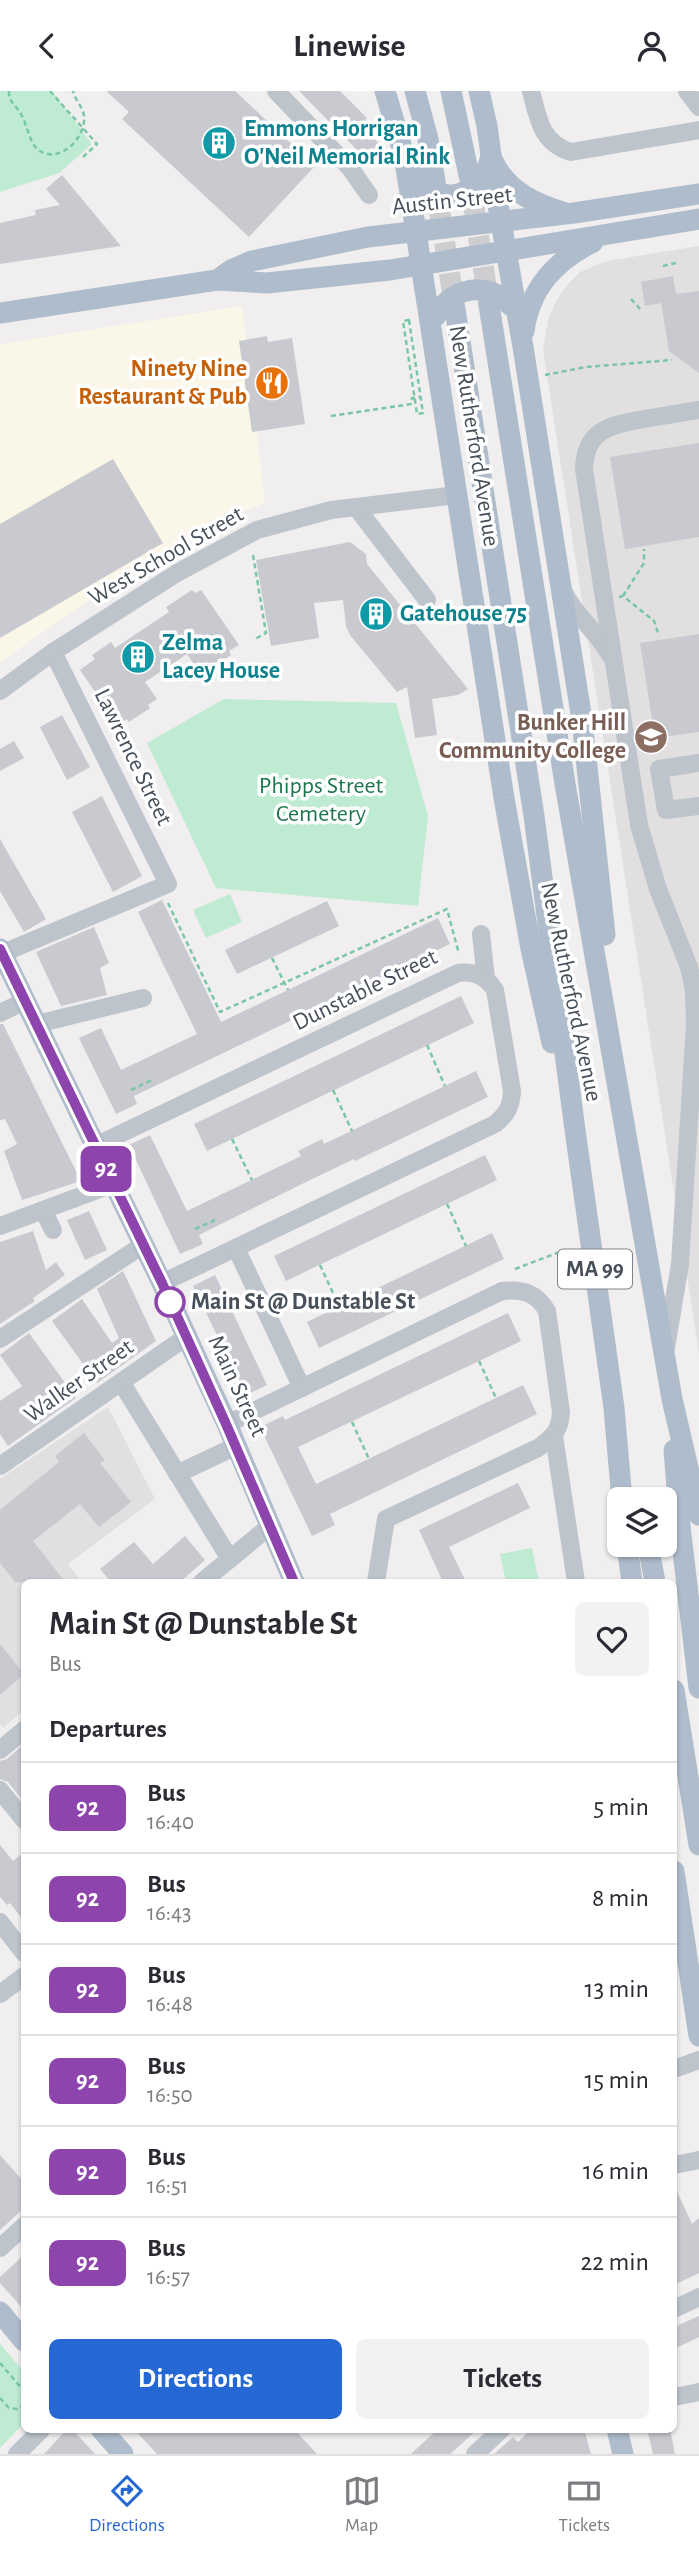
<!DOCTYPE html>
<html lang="en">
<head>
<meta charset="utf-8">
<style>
  :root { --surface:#fff; --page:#f2f2f3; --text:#2b2b33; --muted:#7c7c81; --line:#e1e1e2; --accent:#2567d3 }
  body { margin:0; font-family:"Alegreya Sans",sans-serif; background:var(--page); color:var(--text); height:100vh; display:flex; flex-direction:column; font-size:26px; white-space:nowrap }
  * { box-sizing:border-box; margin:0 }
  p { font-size:23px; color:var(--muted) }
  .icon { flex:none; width:38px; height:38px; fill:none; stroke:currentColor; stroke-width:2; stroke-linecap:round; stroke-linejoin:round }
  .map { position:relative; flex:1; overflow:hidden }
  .drawer { position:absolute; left:21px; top:1488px; width:656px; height:854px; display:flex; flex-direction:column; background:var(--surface); border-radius:10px; box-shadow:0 2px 5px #0004 }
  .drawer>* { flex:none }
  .badge { padding:0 14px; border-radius:10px; font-size:24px; line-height:46px }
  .fabs { position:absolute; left:607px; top:1396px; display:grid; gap:14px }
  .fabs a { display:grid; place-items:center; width:70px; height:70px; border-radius:10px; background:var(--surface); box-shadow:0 2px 5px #0004; font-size:35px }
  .map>.badge { position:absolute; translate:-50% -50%; box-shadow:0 0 0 4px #fff }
  h2 { padding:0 28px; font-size:26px; line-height:63px }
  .round { display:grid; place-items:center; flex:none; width:74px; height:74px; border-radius:10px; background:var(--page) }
  .head { display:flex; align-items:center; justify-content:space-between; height:119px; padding:0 28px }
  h1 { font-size:33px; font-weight:700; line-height:52px }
  .cta { display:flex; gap:14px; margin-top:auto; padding:14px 28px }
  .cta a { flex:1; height:80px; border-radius:10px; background:var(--accent); color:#fff; font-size:28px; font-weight:700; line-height:80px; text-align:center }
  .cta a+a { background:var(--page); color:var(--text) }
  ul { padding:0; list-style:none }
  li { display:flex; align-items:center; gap:21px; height:91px; padding:0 28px; border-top:2px solid var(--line) }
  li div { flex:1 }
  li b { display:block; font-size:26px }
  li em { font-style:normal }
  li .badge { min-width:77px; font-weight:700; text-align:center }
  header { display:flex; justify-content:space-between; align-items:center; height:91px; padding:0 28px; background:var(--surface); font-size:32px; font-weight:700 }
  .tabs { display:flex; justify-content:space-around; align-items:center; height:98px; border-top:2px solid var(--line); background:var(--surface); font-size:19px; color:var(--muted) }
  .tabs a { display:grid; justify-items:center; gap:4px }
  .tabs .selected { color:var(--accent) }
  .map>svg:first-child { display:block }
</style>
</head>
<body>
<header><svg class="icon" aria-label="back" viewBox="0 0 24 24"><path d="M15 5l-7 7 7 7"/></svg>Linewise<svg class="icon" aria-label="person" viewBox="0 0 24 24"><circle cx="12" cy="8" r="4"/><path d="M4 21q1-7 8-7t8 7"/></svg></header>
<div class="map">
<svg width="699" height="2363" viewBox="0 0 699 2363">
  <rect width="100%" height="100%" fill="#f0eeee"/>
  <!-- commercial -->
  <polygon fill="#faf6e8" points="242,215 265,412 242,421 153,465 0,571 0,253"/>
  <!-- education -->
  <g fill="#e1dfdf">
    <polygon points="699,155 699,1262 543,259 548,229 556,210 567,194 580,181 607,170"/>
    <polygon points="108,1316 155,1408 68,1473 82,1491 24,1491 24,1619 3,1637 0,1633 0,1388"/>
  </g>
  <!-- green -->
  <g fill="#beebd2">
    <polygon points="0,0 52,0 92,53 59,82 0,101"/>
    <polygon points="224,608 396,612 428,725 418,815 216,797 147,652"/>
    <polygon points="230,803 242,831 206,847 193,819"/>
    <polygon points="532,1457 539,1491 506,1491 500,1463"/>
    <polygon points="0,2253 24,2281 24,2332 0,2357"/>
  </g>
  <!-- building -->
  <g fill="#c8cad0">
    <polygon points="106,0 235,0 315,75 249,146 122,28 129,21"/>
    <polygon points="299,0 340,0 367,27 365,29 373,38 369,42 380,54 365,67"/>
    <polygon points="62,84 121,155 0,173 0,132 36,124 35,119 60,114 46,98"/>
    <polygon points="673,185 676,203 699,200 699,282 669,260 661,212 645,215 641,191"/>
    <polygon points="267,245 268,251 292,247 305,333 252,341 239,250"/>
    <polygon points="699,352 699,446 625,458 610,366"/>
    <polygon points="113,368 163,452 0,547 0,433"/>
    <polygon points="350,451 366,463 367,473 468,598 458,604 432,608 437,644 415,647 407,596 397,601 350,544 346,535 343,509 314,512 319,547 271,555 256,469"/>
    <polygon points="192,499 195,502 201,499 239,554 229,560 231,564 209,578 207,576 199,581 187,563 145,591 157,608 148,614 150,617 129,631 127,628 118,634 80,579 95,568 92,564 111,551 115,557 169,521 166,516"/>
    <polygon points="699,543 699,641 655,647 640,552"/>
    <polygon points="62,624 90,676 67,689 40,636"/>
    <polygon points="14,650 24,667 0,680 0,658"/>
    <polygon points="102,705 142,785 113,801 72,721"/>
    <polygon points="0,748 46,828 24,841 0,800"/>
    <polygon points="162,809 221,931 438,827 450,853 134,1005 137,1013 116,1023 79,947 101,937 121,979 197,943 138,821"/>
    <polygon points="327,810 339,835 237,883 225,859"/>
    <polygon points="94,836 109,872 100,877 107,904 61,915 36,861"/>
    <polygon points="461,905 474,932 207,1060 194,1033"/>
    <polygon points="0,933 3,933 81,1090 22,1109 4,1060 17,1053 5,1028 0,1029"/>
    <polygon points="476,980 488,1006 355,1070 354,1068 306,1091 199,1144 203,1153 180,1163 129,1054 150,1044 187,1120 301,1065 298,1060 322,1048 324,1053"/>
    <polygon points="485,1064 497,1089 286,1190 274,1165"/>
    <polygon points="89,1120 107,1159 85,1169 67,1129"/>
    <polygon points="33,1140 46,1179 56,1171 65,1184 33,1207 35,1210 0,1233 0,1151"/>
    <polygon points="492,1142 504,1168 319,1257 307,1231"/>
    <polygon points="123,1180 156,1250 97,1292 52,1230 82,1208 112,1252 119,1247 97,1198"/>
    <polygon points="215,1184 267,1294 246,1304 193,1195"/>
    <polygon points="508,1222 521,1250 298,1356 316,1393 523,1294 537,1323 330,1423 335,1434 312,1445 260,1336 283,1325 285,1329"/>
    <polygon points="29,1242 76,1307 8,1355 0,1343 0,1310 22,1295 0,1264"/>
    <polygon points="84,1342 105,1369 100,1372 131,1411 99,1436 80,1413 33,1450 65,1491 15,1491 0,1472 0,1419 59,1371 55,1365"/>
    <polygon points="518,1392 530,1417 449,1456 466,1491 443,1491 419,1439"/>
    <polygon points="185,1445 205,1469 180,1491 111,1491 100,1478 134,1451 153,1473"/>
    <polygon points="0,1553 24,1583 0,1604"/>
    <polygon points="23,1654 24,1703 20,1706 8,1691 0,1688 0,1670 7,1668"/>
    <polygon points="0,1754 13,1770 24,1761 24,1830 10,1812 7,1814 0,1806"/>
    <polygon points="0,2064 24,2091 24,2117 0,2139"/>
    <polygon points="674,2094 692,2133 699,2127 699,2182 674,2194"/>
    <polygon points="24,2164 24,2219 0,2192 0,2186"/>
    <polygon points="699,2225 699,2246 674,2258 674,2236"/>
    <polygon points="67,2338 72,2338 95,2363 44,2363"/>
    <polygon points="134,2338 294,2338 317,2363 157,2363"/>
    <polygon points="438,2338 478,2338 450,2363 411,2363"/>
    <polygon points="531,2338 584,2338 591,2363 494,2363 513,2346 518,2351"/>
    <polygon points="647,2338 670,2338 675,2363 653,2363"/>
  </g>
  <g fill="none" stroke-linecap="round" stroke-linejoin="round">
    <!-- major-tunnel -->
    <g stroke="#ceced0" stroke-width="21" stroke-dasharray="21 10" stroke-linecap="butt">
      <polyline points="469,84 489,214"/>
      <polyline points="435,90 455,218"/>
    </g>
    <!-- path -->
    <g stroke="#79c7a5" stroke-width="2.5" stroke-dasharray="5 3.5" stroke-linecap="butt">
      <path d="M9 0C8 11 16 14 21 23 27 33 29 50 37 58 59 76 87 45 84 25 83 16 75 9 73 0"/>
      <polyline points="50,0 97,53 83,66"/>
      <polyline points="663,175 676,172"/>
      <polyline points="631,208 642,220"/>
      <polygon points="409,229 423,322 417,323 403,230"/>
      <polyline points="545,284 586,276 672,269"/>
      <polyline points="331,325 411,313 412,307 420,306"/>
      <polyline points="253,464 266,542 255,548"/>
      <polyline points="623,505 644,472 644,458"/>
      <polyline points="619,506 623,505 654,530 659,545"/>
      <polyline points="168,812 220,921 447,818 459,863"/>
      <polyline points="272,867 288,899"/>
      <polyline points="427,954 445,995"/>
      <polyline points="131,999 152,989"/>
      <polyline points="333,999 352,1040"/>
      <polyline points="232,1048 252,1089"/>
      <polyline points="447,1113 466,1155"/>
      <polyline points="195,1138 215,1129"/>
      <polyline points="320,1174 339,1215"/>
      <polyline points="515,1178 562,1160"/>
      <polyline points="479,1270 496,1307"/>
      <polyline points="352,1331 369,1368"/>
      <polyline points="0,2272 24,2300"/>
      <polyline points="0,2307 9,2317 18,2318 24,2313"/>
    </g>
    <!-- minor -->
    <g stroke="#bdc4cc" stroke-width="18">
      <polyline points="276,0 350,77 369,104"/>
      <path d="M531 0C538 27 541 52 571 61L699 39"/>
      <polyline points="687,0 699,16"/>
      <polyline points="356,416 427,509"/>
      <path d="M563 499C574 524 597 540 610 564"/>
      <polyline points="0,600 53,561 177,482 257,439 331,419 457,404"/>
      <polyline points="699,672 659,678 666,719 699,715"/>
      <polyline points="481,843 486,888"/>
      <polyline points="3,862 168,793 53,561"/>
      <polyline points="0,922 25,910"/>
      <polyline points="37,933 143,907"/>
      <path d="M95 1055 458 882C475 880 486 885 495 899L512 1000C511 1016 507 1023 495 1033L162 1192"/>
      <polyline points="43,1119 53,1139"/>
      <polyline points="0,1135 113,1093"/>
      <polyline points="236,1157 302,1297"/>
      <polyline points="0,1248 143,1154"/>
      <path d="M666 1257 680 1173 695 934 694 899 689 876 658 798 639 734 584 378C585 338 611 334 644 328 663 325 681 322 699 319"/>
      <polyline points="121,1291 230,1468"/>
      <path d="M227 1333 502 1200C523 1198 537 1202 547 1220L561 1321C560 1340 553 1346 538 1357L386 1428 376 1491"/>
      <polyline points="554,1345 576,1491"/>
      <polyline points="0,1375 186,1246"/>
      <polyline points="177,1383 236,1355"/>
      <polyline points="202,1491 270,1435"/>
      <polyline points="0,1659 24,1639"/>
      <polyline points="0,1699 24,1729"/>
      <polyline points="0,1831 24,1862"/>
      <polyline points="0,1903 24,1885"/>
      <polyline points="674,1978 699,1969"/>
      <polyline points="674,2074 699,2069"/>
      <polyline points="0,2157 24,2135"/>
      <polyline points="674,2218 699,2206"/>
      <polyline points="674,2306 699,2301"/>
      <polyline points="17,2363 42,2338"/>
      <polyline points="475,2363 502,2338"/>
    </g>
    <!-- major -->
    <g stroke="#afbccb" stroke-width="21">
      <polyline points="385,0 404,64 504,707 531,858 552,952"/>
      <polyline points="415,0 428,48 435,90"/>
      <polyline points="451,0 469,84"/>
      <polyline points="479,0 487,35 497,108 523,256 582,629 605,844"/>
      <path d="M493 70C506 99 534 113 563 121"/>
      <path d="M407 73C428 117 480 114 491 65"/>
      <polyline points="217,189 231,179 252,170 368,146 574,122 699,103"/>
      <polyline points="489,214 565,693 672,1308 699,1424"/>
      <polyline points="455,218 534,725 575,1039 614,1317 622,1409"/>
      <polyline points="0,222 217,189 267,192 390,179 699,128"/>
      <path d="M436 225C451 196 488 189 510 214"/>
      <path d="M524 240C530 197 555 170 593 151"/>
      <polyline points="0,858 162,1192 227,1333 294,1491"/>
      <polyline points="674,1359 680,1435 699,1597"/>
      <polyline points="627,1454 632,1491"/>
      <polyline points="648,1454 655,1491"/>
      <polyline points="674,1599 699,1754"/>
      <polyline points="674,1780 699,1945"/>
      <polyline points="0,2221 24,2250"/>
      <polyline points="101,2338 123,2363"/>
      <polyline points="617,2338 623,2363"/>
    </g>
  </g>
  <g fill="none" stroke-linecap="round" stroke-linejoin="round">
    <!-- line casing -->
    <g stroke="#fff" stroke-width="16">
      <polyline id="line" points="0,858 162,1192 226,1333 294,1491"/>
    </g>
    <!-- line -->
    <use href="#line" stroke="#8e44ad" stroke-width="10"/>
  </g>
  <!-- icons -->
  <defs>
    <g id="building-disc" transform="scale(1.75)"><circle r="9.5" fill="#0f9aa8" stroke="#fff"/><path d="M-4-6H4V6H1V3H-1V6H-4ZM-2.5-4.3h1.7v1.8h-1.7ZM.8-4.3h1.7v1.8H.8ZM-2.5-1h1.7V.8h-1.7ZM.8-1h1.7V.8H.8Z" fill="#fff"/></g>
    <g id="restaurant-disc" transform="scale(1.75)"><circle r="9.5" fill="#e8710a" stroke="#fff"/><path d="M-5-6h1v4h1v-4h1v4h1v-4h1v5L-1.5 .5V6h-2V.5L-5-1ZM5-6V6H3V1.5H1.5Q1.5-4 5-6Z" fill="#fff"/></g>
    <g id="university-disc" transform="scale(1.75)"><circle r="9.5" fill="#8d6e63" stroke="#fff"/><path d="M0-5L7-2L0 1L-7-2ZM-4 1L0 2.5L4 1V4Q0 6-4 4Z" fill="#fff"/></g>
  </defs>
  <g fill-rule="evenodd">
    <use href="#building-disc" x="219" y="52"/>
    <use href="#restaurant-disc" x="272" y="292"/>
    <use href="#building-disc" x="376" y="523"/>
    <use href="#building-disc" x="138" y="566"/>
    <use href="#university-disc" x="651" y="646"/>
  </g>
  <!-- markers -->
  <circle fill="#fff" stroke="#8e44ad" stroke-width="3.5" cx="170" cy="1211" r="14"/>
  <g text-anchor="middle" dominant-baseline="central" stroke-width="7" stroke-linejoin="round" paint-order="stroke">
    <!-- shield labels -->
    <rect fill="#fff" stroke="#7e848c" stroke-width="2" x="558" y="1158.5" width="74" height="39" rx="5"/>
    <g font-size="23" font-weight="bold" fill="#47505a">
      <text x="595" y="1178">MA 99</text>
    </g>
    <!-- culture labels -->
    <g font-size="24" font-weight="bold" fill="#0d838f" stroke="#fff" text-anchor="start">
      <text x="244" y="38">Emmons Horrigan<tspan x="244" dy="28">O'Neil Memorial Rink</tspan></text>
      <text x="400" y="523">Gatehouse 75</text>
      <text x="162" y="552">Zelma<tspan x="162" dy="28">Lacey House</tspan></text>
    </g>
    <!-- street labels -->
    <g font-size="24" fill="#47505a" stroke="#fff">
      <text transform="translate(452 110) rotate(-6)">Austin Street</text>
      <text transform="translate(474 345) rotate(81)">New Rutherford Avenue</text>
      <text transform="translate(166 465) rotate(-30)">West School Street</text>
      <text transform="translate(133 666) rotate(64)">Lawrence Street</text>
      <text transform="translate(365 899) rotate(-26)">Dunstable Street</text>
      <text transform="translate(571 901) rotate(78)">New Rutherford Avenue</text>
      <text transform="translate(79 1290) rotate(-35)">Walker Street</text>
      <text transform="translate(237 1295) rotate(65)">Main Street</text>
    </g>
    <!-- food labels -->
    <g font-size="24" font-weight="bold" fill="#c56008" stroke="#fff" text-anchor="end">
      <text x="247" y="278">Ninety Nine<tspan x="247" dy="28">Restaurant &amp; Pub</tspan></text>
    </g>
    <!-- education labels -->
    <g font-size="24" font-weight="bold" fill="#785e54" stroke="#fff" text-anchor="end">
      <text x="626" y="632">Bunker Hill<tspan x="626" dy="28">Community College</tspan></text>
    </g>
    <!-- park labels -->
    <g font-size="24" fill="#1d764e" stroke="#fff">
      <text x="321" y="695">Phipps Street<tspan x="321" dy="28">Cemetery</tspan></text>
    </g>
    <!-- stop labels -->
    <g font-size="24" font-weight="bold" fill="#47505a" stroke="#fff" text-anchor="start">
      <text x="191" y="1211">Main St @ Dunstable St</text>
    </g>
  </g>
</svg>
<div class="fabs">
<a><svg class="icon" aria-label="layers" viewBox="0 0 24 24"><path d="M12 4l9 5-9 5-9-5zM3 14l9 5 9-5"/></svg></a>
</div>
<b class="badge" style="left:106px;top:1078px;background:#8e44ad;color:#fff">92</b>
<section class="drawer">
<div class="head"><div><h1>Main St @ Dunstable St</h1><p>Bus</p></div><a class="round"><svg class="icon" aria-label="heart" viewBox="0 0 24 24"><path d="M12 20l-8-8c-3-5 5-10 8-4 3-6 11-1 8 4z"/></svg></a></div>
<h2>Departures</h2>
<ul>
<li><span class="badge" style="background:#8e44ad;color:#fff">92</span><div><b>Bus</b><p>16:40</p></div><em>5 min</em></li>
<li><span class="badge" style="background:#8e44ad;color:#fff">92</span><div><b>Bus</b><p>16:43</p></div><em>8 min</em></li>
<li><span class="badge" style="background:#8e44ad;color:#fff">92</span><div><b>Bus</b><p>16:48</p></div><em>13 min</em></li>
<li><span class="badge" style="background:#8e44ad;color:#fff">92</span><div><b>Bus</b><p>16:50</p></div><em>15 min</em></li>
<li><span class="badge" style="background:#8e44ad;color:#fff">92</span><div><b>Bus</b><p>16:51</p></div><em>16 min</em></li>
<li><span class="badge" style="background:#8e44ad;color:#fff">92</span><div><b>Bus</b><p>16:57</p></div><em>22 min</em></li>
</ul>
<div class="cta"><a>Directions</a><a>Tickets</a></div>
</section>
</div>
<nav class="tabs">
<a class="selected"><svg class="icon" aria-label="directions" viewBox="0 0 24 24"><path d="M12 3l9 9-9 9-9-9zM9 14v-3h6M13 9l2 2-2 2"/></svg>Directions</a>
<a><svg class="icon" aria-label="map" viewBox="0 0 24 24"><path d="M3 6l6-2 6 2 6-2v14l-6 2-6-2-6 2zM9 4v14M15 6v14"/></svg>Map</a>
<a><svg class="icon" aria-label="tickets" viewBox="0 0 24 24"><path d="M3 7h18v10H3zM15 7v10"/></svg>Tickets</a>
</nav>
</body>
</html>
